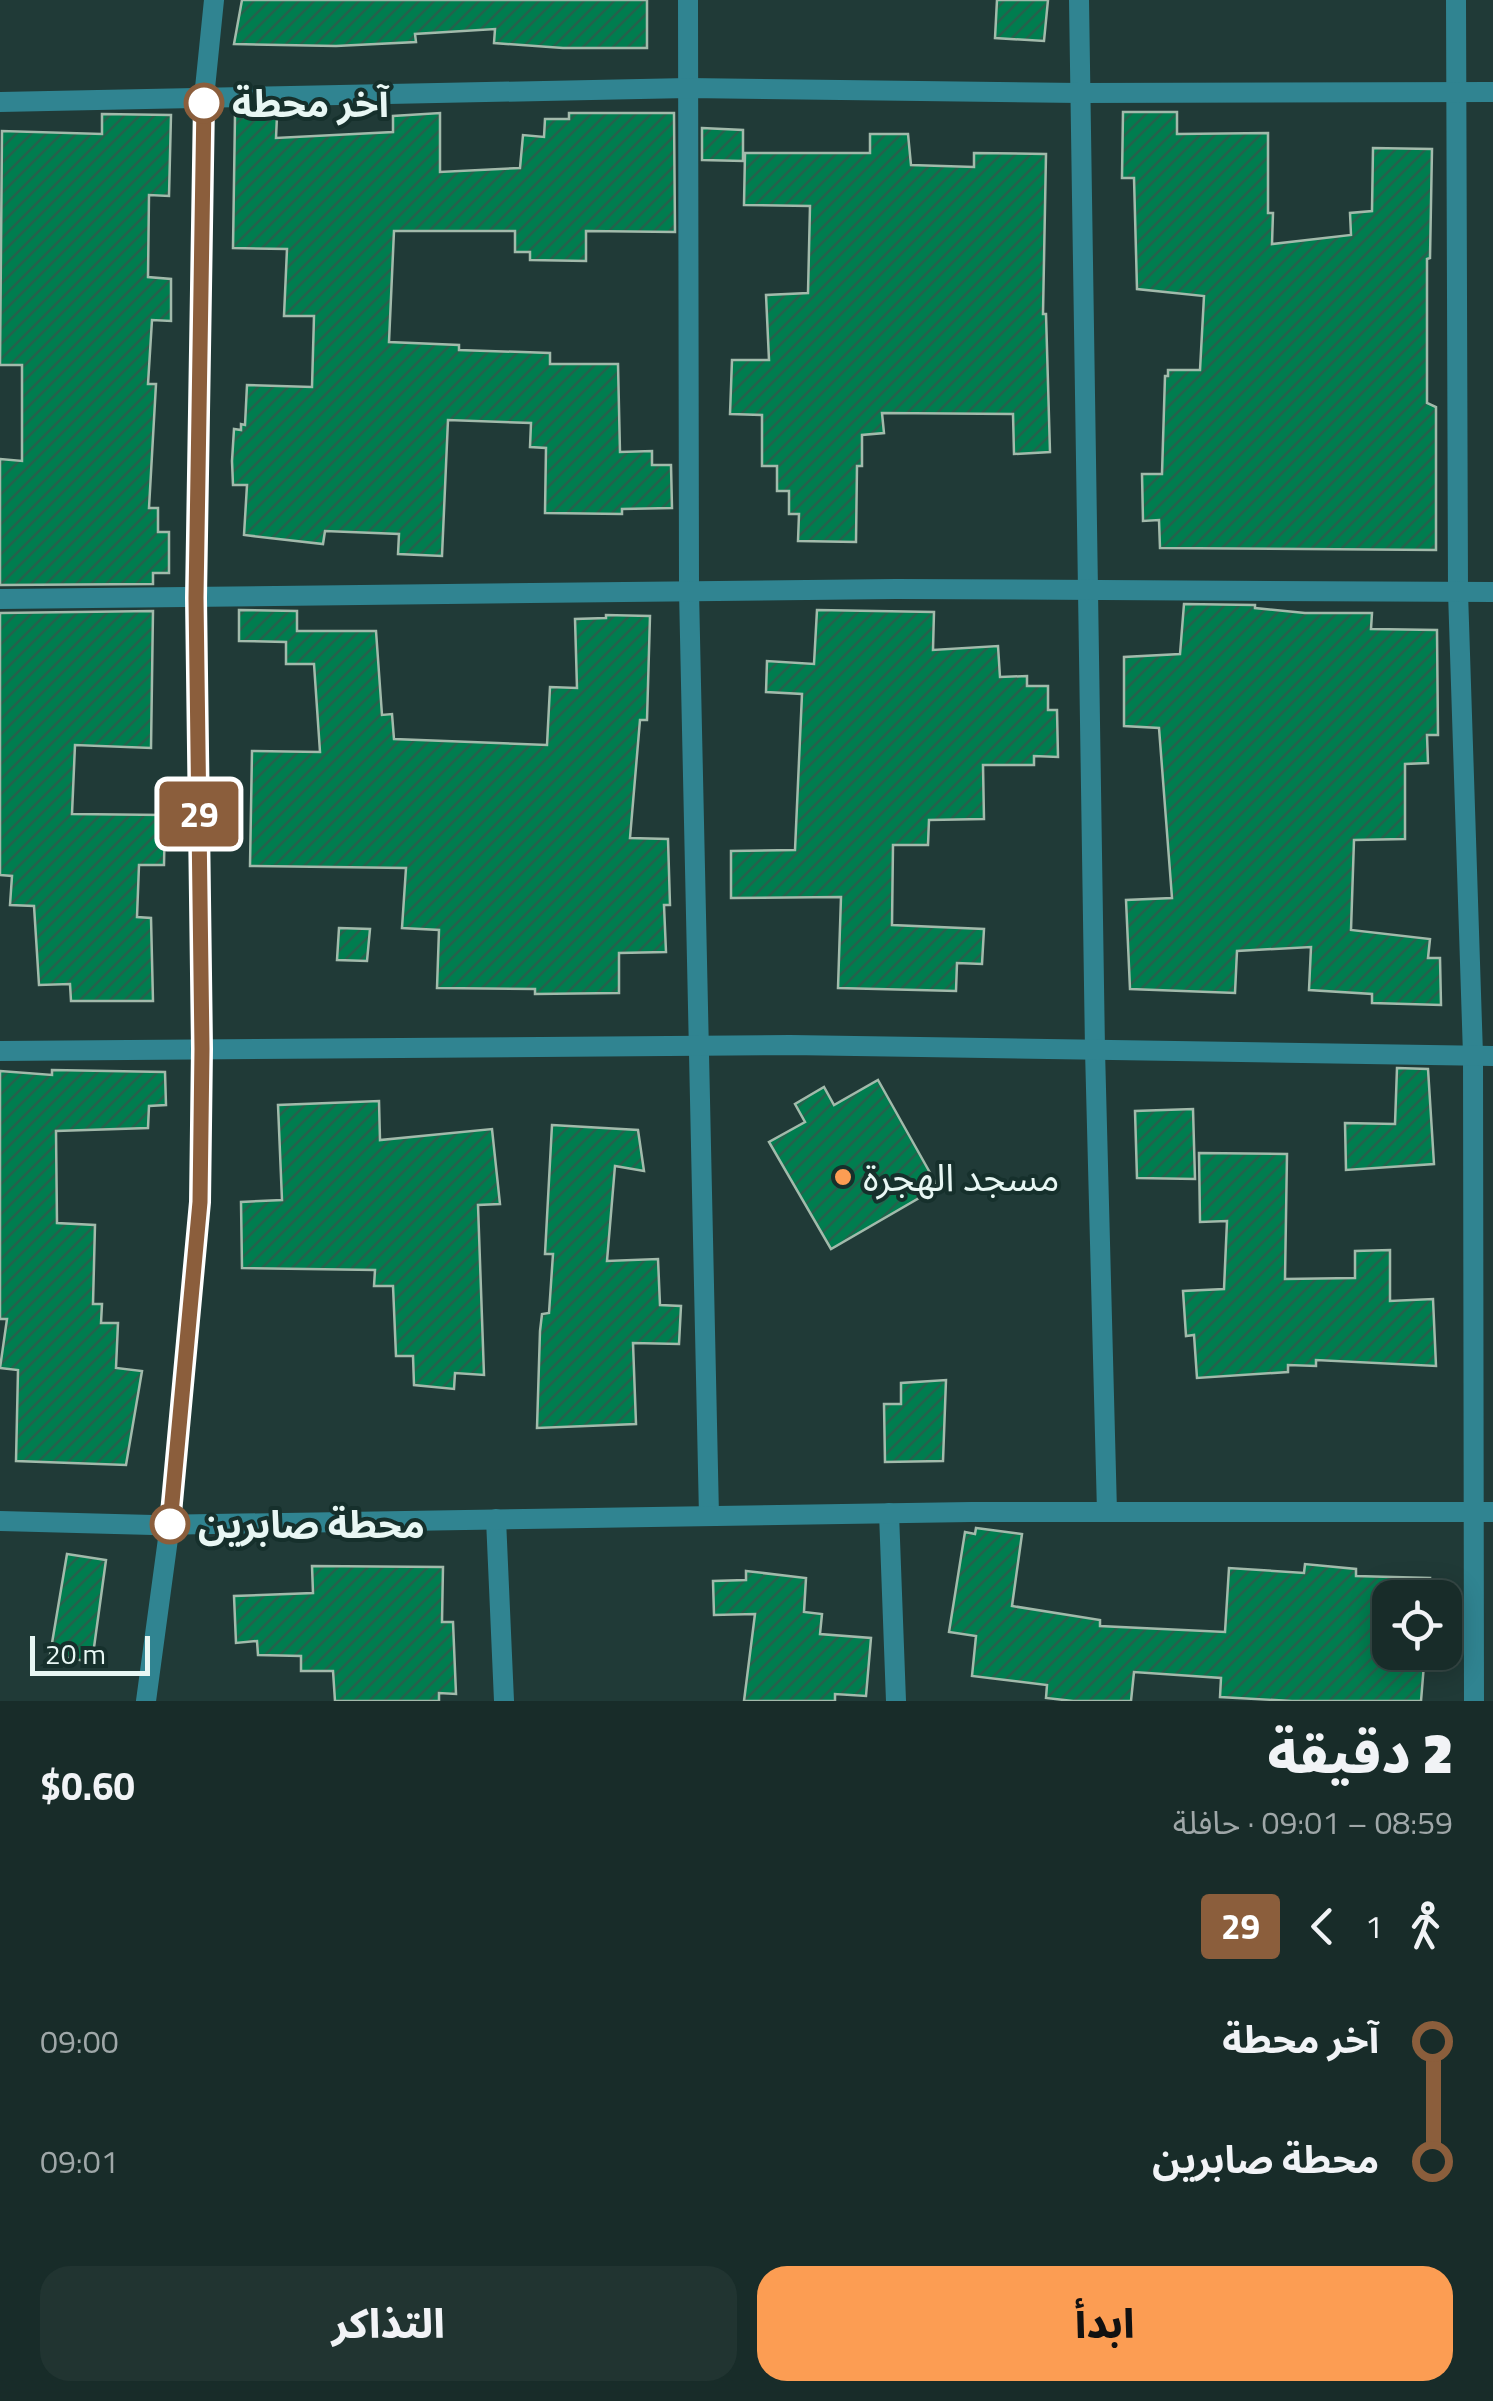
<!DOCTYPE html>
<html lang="ar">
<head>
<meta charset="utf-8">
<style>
  :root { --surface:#182c29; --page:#213431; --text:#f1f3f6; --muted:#9fa7a8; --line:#364846; --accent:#fc9d53 }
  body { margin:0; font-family:"Titillium Web","Noto Sans Arabic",sans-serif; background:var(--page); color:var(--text); direction:rtl; height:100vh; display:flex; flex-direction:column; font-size:38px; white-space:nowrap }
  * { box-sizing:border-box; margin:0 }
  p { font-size:32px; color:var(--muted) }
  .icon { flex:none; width:55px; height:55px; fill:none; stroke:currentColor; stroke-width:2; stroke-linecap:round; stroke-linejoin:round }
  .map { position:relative; height:1701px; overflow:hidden; direction:ltr }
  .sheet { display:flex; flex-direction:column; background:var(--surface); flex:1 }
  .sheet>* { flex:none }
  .badge { padding:0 20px; border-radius:8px; font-size:35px; line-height:65px }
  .tools { position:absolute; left:1372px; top:1580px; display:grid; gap:20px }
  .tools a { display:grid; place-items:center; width:90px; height:90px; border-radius:20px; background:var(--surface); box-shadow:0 5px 25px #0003,0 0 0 2px var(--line); font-size:50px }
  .scale { position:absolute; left:30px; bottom:25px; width:120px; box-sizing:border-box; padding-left:10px; border:5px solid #e8f7f4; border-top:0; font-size:28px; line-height:35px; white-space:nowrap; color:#e8f7f4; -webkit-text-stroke:8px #16302c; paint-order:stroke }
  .map>.badge { position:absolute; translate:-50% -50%; box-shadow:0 0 0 5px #fff }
  .legs { display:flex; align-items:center; gap:15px; height:110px; padding:0 40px; font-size:32px }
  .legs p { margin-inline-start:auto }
  .headline { display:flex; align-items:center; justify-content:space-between; height:170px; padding:0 40px }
  h1 { font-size:55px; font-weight:800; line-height:75px }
  .action { display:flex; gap:20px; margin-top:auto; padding:20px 40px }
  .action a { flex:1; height:115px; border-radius:30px; background:var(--accent); color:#111; font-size:40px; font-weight:800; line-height:115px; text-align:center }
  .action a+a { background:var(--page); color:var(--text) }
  ul { padding:0 40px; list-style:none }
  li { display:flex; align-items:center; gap:35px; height:120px; font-size:38px }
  li i { display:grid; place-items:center; width:15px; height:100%; margin:0 12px; background:currentColor }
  li i::after { content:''; width:25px; height:25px; margin:-12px; border:8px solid; border-radius:50%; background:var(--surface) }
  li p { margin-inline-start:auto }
  li:first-child i { background:linear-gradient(#0000 50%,currentColor 0) }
  li:last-child i { background:linear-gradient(currentColor 50%,#0000 0) }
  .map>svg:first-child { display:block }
</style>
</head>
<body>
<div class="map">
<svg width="1493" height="1701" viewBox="0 0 1493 1701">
  <defs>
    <pattern id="building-hatch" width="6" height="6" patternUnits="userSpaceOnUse" patternTransform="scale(2.5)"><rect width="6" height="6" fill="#007d4f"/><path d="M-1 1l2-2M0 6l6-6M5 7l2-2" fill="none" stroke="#26614c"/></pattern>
  </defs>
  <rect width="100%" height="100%" fill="#203a37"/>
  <!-- building -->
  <g fill="url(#building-hatch)" stroke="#a2baab" stroke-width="2.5">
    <polygon points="242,0 647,0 647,48 563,48 494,43 495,29 415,34 416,42 336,46 234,44"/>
    <polygon points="997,0 1048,0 1044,41 995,38"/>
    <polygon points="1123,112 1177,112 1177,134 1268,133 1268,213 1273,213 1272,244 1351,235 1350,213 1372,211 1373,148 1432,149 1430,258 1427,259 1427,403 1436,407 1436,550 1160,548 1159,520 1143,521 1142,474 1162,474 1165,376 1168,376 1168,370 1200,370 1204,296 1137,289 1134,178 1122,178"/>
    <polygon points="440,113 440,172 520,168 523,135 544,137 545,119 569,119 569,113 674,113 675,232 586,231 586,261 530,260 530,252 515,252 515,231 394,231 389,342 459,345 459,350 550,353 550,364 618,364 620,452 652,451 652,465 671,465 672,508 622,509 622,514 545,513 546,448 530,447 531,423 448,420 442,556 398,554 399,534 325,531 323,544 244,535 247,485 233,485 232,461 234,429 241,430 241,424 245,425 247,385 312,387 314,316 284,316 287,249 233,248 235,115 277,116 276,138 393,132 393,116"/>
    <polygon points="102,114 171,115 169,196 149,195 148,277 171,279 171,321 152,320 148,384 156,384 149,508 158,508 158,532 169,532 169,573 153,573 153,584 0,585 0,459 22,461 22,365 0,365 2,131 102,134"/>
    <polygon points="702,128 743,130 743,161 702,160"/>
    <polygon points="870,134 908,134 911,165 974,167 974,153 1046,154 1043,314 1046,314 1050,452 1014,454 1013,414 882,413 884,433 862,435 862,466 857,466 856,542 798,541 799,514 789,514 789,491 777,491 777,466 762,466 762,415 730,414 732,360 769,360 766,295 808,293 810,206 744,205 745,153 870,153"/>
    <polygon points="1184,604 1255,605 1255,608 1305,613 1372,613 1371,629 1437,630 1438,735 1427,735 1428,763 1405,764 1405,839 1354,840 1351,930 1430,939 1428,958 1440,958 1441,1005 1372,1003 1372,994 1309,990 1311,947 1237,951 1235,993 1130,989 1126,900 1172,898 1159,728 1124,726 1124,657 1180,654"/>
    <polygon points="239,610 297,611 297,631 376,631 382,715 392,714 394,739 547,745 550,687 577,688 575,619 606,618 606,615 650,616 647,720 640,720 630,838 668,839 670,905 664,905 666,952 619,953 619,993 535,994 535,989 437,988 439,930 402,928 406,868 250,866 252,751 320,752 314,664 286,664 286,642 239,641"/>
    <polygon points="817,610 934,612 933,650 998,646 1000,677 1027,676 1027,686 1048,686 1048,710 1057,710 1058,757 1034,756 1034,765 983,765 984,819 929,820 928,845 893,845 892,925 984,929 982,964 957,963 956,991 838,988 841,897 731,898 731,851 795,850 802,694 766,692 767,661 814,664"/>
    <polygon points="153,611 151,748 75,745 72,814 165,815 164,865 139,865 137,917 151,918 153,1001 71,1001 70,984 39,985 34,906 10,905 12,876 0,875 0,613"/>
    <polygon points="339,928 370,929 367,961 337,960"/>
    <polygon points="1397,1068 1428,1069 1434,1164 1346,1170 1345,1123 1395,1124"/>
    <polygon points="52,1070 165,1072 166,1105 149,1106 148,1128 56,1131 57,1223 95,1225 93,1304 102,1304 101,1323 118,1323 116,1368 142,1371 126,1465 16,1461 18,1370 0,1368 7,1319 0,1319 0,1071 52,1075"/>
    <polygon points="878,1080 938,1187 831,1249 769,1142 805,1122 795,1104 824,1087 834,1105"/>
    <polygon points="379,1101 380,1140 492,1129 500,1204 478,1205 484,1375 455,1373 454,1389 414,1385 413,1356 396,1356 393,1286 374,1286 375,1270 242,1268 241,1202 282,1200 278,1105"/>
    <polygon points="1193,1109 1195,1179 1137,1178 1135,1111"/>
    <polygon points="552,1125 638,1130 644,1171 615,1166 607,1261 658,1259 660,1305 681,1306 679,1344 633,1343 636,1424 537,1428 540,1331 542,1314 549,1313 553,1254 545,1254"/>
    <polygon points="1199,1153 1287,1154 1285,1279 1355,1278 1355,1251 1390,1250 1390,1301 1433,1299 1436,1366 1316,1360 1316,1366 1288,1365 1288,1372 1197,1378 1194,1335 1186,1336 1183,1291 1224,1289 1227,1221 1200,1222"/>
    <polygon points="946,1380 943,1461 885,1462 884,1404 901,1404 901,1383"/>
    <polygon points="976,1528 1022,1534 1012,1606 1100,1620 1100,1626 1225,1632 1229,1568 1304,1573 1305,1564 1356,1569 1356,1576 1430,1578 1428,1598 1390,1598 1390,1652 1425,1652 1421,1701 1292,1701 1220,1697 1221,1678 1134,1672 1131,1701 1073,1701 1046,1698 1047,1685 972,1676 976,1636 949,1632 965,1532 975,1534"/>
    <polygon points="67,1554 106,1560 92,1662 50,1655"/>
    <polygon points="312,1566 443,1567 442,1622 453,1622 456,1694 439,1693 439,1701 335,1701 333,1671 301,1671 301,1656 258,1655 257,1641 236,1643 234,1596 313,1593"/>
    <polygon points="746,1571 806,1578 804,1612 822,1614 820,1634 871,1638 866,1696 835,1694 835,1701 744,1701 755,1614 714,1615 713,1581 746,1580"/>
  </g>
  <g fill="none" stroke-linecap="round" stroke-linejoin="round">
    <!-- minor -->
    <g stroke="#308491" stroke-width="20">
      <polyline points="688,0 689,591 709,1516"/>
      <polyline points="1079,0 1095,1050 1107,1512"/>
      <polyline points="1456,0 1458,592 1473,1055 1474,1701"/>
      <polyline points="0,102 688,88 1080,93 1493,92"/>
      <polyline points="0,599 896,589 1493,592"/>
      <polyline points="0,1051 790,1045 1493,1056"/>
      <polyline points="889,1513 896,1701"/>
      <polyline points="496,1519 504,1701"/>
      <polyline points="0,1521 153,1525 971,1512 1493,1512"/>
      <polyline points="146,1701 170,1524 200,1203 202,1049 196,598 204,98 214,0"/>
    </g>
  </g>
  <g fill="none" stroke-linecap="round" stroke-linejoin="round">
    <!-- line-1 casing -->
    <g stroke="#fff" stroke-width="22">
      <polyline id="line-1" points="170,1524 200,1202 202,1049 196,598 204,103"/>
    </g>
    <!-- line-1 -->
    <use href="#line-1" stroke="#8b5e3c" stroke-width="15"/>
  </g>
  <!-- markers -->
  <g fill="#fff" stroke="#8b5e3c" stroke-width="5">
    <circle cx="204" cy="103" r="18"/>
    <circle cx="170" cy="1524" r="18"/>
  </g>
  <circle fill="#fc9d53" stroke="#16302c" stroke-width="4" cx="843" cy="1177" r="10"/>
  <g text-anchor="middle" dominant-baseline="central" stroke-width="8" stroke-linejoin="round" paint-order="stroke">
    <!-- stop labels -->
    <g font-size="38" font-weight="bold" fill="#e8f7f4" stroke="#16302c" text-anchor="start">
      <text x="232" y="103">آخر محطة</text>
      <text x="198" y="1524">محطة صابرين</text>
    </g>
    <!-- poi labels -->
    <g font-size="38" fill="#e8f7f4" stroke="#16302c" text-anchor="start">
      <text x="863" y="1177">مسجد الهجرة</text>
    </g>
  </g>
</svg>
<div class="tools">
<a><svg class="icon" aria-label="locate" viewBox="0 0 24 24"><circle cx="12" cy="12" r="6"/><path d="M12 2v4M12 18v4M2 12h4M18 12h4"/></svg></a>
</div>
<div class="scale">20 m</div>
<b class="badge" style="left:199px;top:814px;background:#8b5e3c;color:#fff">29</b>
</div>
<section class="sheet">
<div class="headline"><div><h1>2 دقيقة</h1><p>08:59 – 09:01 · حافلة</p></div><b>$0.60</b></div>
<div class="legs"><svg class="icon" aria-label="walk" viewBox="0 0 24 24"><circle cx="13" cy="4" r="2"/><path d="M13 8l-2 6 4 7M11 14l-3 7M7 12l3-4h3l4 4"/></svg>1<svg class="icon" aria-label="back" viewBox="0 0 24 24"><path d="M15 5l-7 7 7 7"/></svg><b class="badge" style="background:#8b5e3c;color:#fff">29</b></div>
<ul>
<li><i style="color:#8b5e3c"></i><b>آخر محطة</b><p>09:00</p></li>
<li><i style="color:#8b5e3c"></i><b>محطة صابرين</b><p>09:01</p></li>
</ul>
<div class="action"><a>ابدأ</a><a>التذاكر</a></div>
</section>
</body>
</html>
